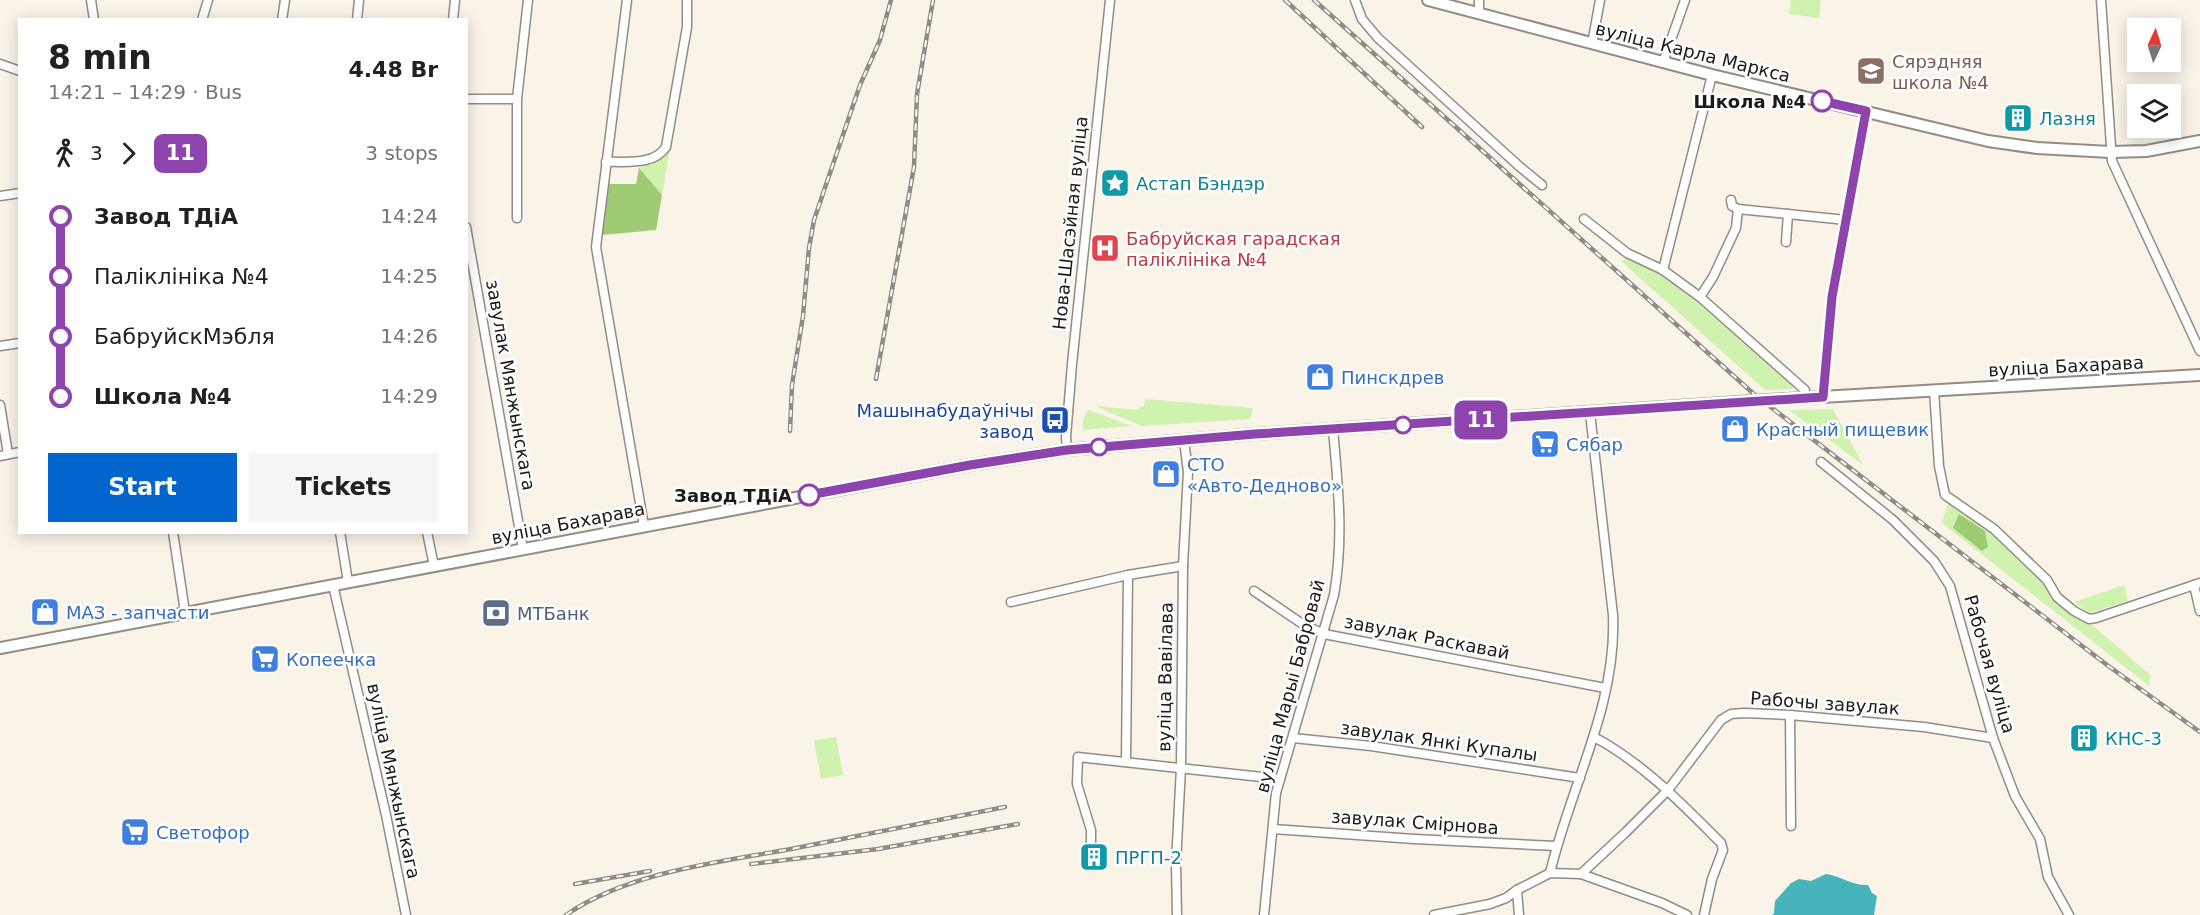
<!DOCTYPE html>
<html lang="en">
<head>
<meta charset="utf-8">
<style>
  :root { --surface:#fff; --page:#f6f6f6; --text:#202124; --muted:#757577; --accent:#0066ce }
  body { margin:0; font-family:"DejaVu Sans",sans-serif; background:var(--page); color:var(--text); height:100vh; display:flex; flex-direction:column; font-size:22px; white-space:nowrap }
  * { box-sizing:border-box; margin:0 }
  p { font-size:20px; color:var(--muted) }
  .icon { flex:none; width:33px; height:33px; fill:none; stroke:currentColor; stroke-width:2; stroke-linecap:round; stroke-linejoin:round }
  .map { position:relative; flex:1; overflow:hidden }
  .side { position:absolute; left:18px; top:18px; width:450px; height:516px; display:flex; flex-direction:column; background:var(--surface); border-radius:0px; box-shadow:0 3px 15px #0003 }
  .side>* { flex:none }
  .badge { padding:0 12px; border-radius:9px; font-size:21px; line-height:39px }
  .needle { width:39px; rotate:4deg }
  .buttons { position:absolute; left:2127px; top:18px; display:grid; gap:12px }
  .buttons a { display:grid; place-items:center; width:54px; height:54px; border-radius:0px; background:var(--surface); box-shadow:0 3px 15px #0003; font-size:30px }
  .map>.badge { position:absolute; translate:-50% -50%; box-shadow:0 0 0 3px #fff }
  .legs { display:flex; align-items:center; gap:9px; height:66px; padding:0 30px; font-size:20px }
  .legs p { margin-inline-start:auto }
  .headline { display:flex; align-items:center; justify-content:space-between; height:102px; padding:0 30px }
  h1 { font-size:33px; font-weight:700; line-height:45px }
  .primary-button { display:flex; gap:12px; margin-top:auto; padding:12px 30px }
  .primary-button a { flex:1; height:69px; border-radius:0px; background:var(--accent); color:#fff; font-size:24px; font-weight:700; line-height:69px; text-align:center }
  .primary-button a+a { background:var(--page); color:var(--text) }
  ul { padding:0 30px; list-style:none }
  li { display:flex; align-items:center; gap:21px; height:60px; font-size:22px }
  li i { display:grid; place-items:center; width:9px; height:100%; margin:0 8px; background:currentColor }
  li i::after { content:''; width:15px; height:15px; margin:-8px; border:4px solid; border-radius:50%; background:var(--surface) }
  li p { margin-inline-start:auto }
  li:first-child i { background:linear-gradient(#0000 50%,currentColor 0) }
  li:last-child i { background:linear-gradient(currentColor 50%,#0000 0) }
  .map>svg:first-child { display:block }
</style>
</head>
<body>
<div class="map">
<svg width="2200" height="915" viewBox="0 0 2200 915">
  <rect width="100%" height="100%" fill="#faf3e8"/>
  <!-- green -->
  <g fill="#cff2af">
    <polygon points="1791,0 1821,0 1819,18 1789,14"/>
    <polygon points="670,148 662,195 639,168 652,164"/>
    <polygon points="1627,257 1662,274 1696,299 1792,384 1793,389 1765,390 1622,262"/>
    <polygon points="1145,399 1253,408 1250,419 1142,426 1095,406 1138,410 1139,407 1144,406"/>
    <polygon points="1833,409 1863,465 1789,410"/>
    <polygon points="1088,410 1132,426 1083,430 1083,420"/>
    <polygon points="1948,503 1992,533 2042,582 2054,597 2089,622 2150,675 2149,686 1942,523"/>
    <polygon points="2124,585 2128,601 2089,613 2074,602"/>
    <polygon points="836,737 843,775 821,779 814,740"/>
  </g>
  <!-- forest -->
  <g fill="#9fcb74">
    <polygon points="639,168 662,195 656,230 602,235 608,184 636,184"/>
    <polygon points="1959,514 1985,531 1988,547 1982,551 1953,528"/>
  </g>
  <!-- water -->
  <path fill="#45b4bb" d="M1826 874C1841 876 1852 886 1868 885L1872 893 1877 896 1874 915H1772L1774 913 1775 901 1791 883 1799 879 1811 881Z"/>
  <g fill="none" stroke-linecap="round" stroke-linejoin="round">
    <!-- minor casing -->
    <g stroke="#928c82" stroke-width="11">
      <g id="minor">
        <polyline points="91,0 94,20"/>
        <polyline points="627,0 596,247 644,526"/>
        <polyline points="1355,0 1362,19 1378,38 1520,167 1542,185"/>
        <polyline points="2101,0 2112,161 2200,351"/>
        <polyline points="1479,14 1479,0"/>
        <polyline points="202,20 208,0"/>
        <polyline points="282,20 285,0"/>
        <polyline points="357,20 359,0"/>
        <polyline points="453,20 455,0"/>
        <polyline points="1592,44 1600,0"/>
        <polyline points="1663,63 1685,0"/>
        <polyline points="0,64 20,71"/>
        <polyline points="466,99 517,99"/>
        <path d="M606 162C627 161 653 166 666 147L687 27V0"/>
        <polyline points="0,196 20,193"/>
        <polyline points="1731,200 1732,206 1738,209 1846,220"/>
        <polyline points="517,218 517,99 528,0"/>
        <polyline points="1584,219 1627,253 1663,270 1700,297 1805,390 1806,399"/>
        <polyline points="466,227 523,549"/>
        <polyline points="1786,242 1788,214"/>
        <polyline points="1663,270 1712,75"/>
        <polyline points="1700,297 1713,277 1736,228 1738,209"/>
        <polyline points="0,346 20,343"/>
        <polyline points="1934,390 1939,466 1945,495 1994,529 2047,580 2057,597 2074,611 2089,619 2096,618 2200,583"/>
        <polyline points="1823,397 1831,297 1866,112"/>
        <polyline points="0,405 8,454"/>
        <polyline points="1067,450 1066,437 1072,364 1110,0"/>
        <polyline points="0,456 20,452"/>
        <polyline points="1821,462 1893,520 1934,561 1950,586 1993,738 2015,796 2040,839 2048,877 2069,915"/>
        <polyline points="173,532 185,612"/>
        <polyline points="340,532 348,582"/>
        <polyline points="427,532 434,566"/>
        <polyline points="333,585 386,815 406,915"/>
        <polyline points="2194,585 2200,611"/>
        <polyline points="1254,591 1304,625 1324,634 1605,688"/>
        <polyline points="1011,602 1128,575 1183,566"/>
        <polyline points="1790,715 1791,826"/>
        <path d="M1594 737C1643 763 1682 804 1721 843L1723 850 1712 879 1704 915"/>
        <polyline points="1293,738 1371,746 1580,778"/>
        <polyline points="1126,761 1128,575"/>
        <polyline points="1273,829 1414,839 1556,846"/>
        <polyline points="1091,850 1091,830 1077,784 1078,757 1280,779"/>
        <path d="M1550 873C1570 787 1617 706 1613 615L1590 413"/>
        <polyline points="1581,874 1662,903 1687,915"/>
        <polyline points="1517,890 1519,915"/>
        <polyline points="1177,915 1176,864 1181,767 1183,566 1188,472 1184,440"/>
        <path d="M1264 915 1276 793 1334 595C1344 537 1338 487 1333 429"/>
        <polyline points="1434,915 1490,904 1506,898 1517,890 1550,873 1581,874 1626,832 1668,790 1721,720 1731,714 1744,713 1790,715 1924,727 1993,738"/>
      </g>
    </g>
    <!-- major casing -->
    <g stroke="#928c82" stroke-width="14">
      <g id="major">
        <polyline points="1428,0 1712,75 1988,141 2037,148 2110,152 2146,151 2200,141"/>
        <polyline points="0,648 970,465 1067,450 1255,434 1769,400 2200,375"/>
      </g>
    </g>
    <!-- minor -->
    <use href="#minor" stroke="#fff" stroke-width="8"/>
    <!-- major -->
    <use href="#major" stroke="#fff" stroke-width="10"/>
    <!-- rail casing -->
    <g stroke="#908b83" stroke-width="4.5">
      <g id="rail">
        <polyline points="1285,0 1422,127"/>
        <polyline points="1314,0 1755,395 2107,665 2200,732"/>
        <polyline points="876,379 914,167 917,94 933,0"/>
        <polyline points="790,431 792,385 803,316 809,248 814,220 860,85 880,40 891,0"/>
        <polyline points="751,864 878,849 1018,824"/>
        <polyline points="575,884 650,871"/>
        <path d="M566 915C628 872 719 862 791 849 863 835 934 821 1005 807"/>
      </g>
    </g>
    <!-- rail -->
    <use href="#rail" stroke="#fff" stroke-width="2" stroke-dasharray="7" stroke-linecap="butt"/>
  </g>
  <g fill="none" stroke-linecap="round" stroke-linejoin="round">
    <!-- line-1 casing -->
    <g stroke="#fff" stroke-width="14">
      <polyline id="line-1" points="809,495 970,465 1067,450 1255,434 1823,397 1832,297 1866,111 1822,101"/>
    </g>
    <!-- line-1 -->
    <use href="#line-1" stroke="#8e44ad" stroke-width="9"/>
  </g>
  <!-- icons -->
  <defs>
    <g id="school-square" transform="scale(1.5)"><rect x="-9" y="-9" width="18" height="18" rx="4" fill="#8d6e63" stroke="#fff"/><path d="M0-5L7-2L0 1L-7-2ZM-4 1L0 2.5L4 1V4Q0 6-4 4Z" fill="#fff"/></g>
    <g id="building-square" transform="scale(1.5)"><rect x="-9" y="-9" width="18" height="18" rx="4" fill="#0f9aa8" stroke="#fff"/><path d="M-4-6H4V6H1V3H-1V6H-4ZM-2.5-4.3h1.7v1.8h-1.7ZM.8-4.3h1.7v1.8H.8ZM-2.5-1h1.7V.8h-1.7ZM.8-1h1.7V.8H.8Z" fill="#fff"/></g>
    <g id="sight-square" transform="scale(1.5)"><rect x="-9" y="-9" width="18" height="18" rx="4" fill="#0f9aa8" stroke="#fff"/><path d="M0-6L1.8-2.2L6-1.7L2.9 1.2L3.7 5.4L0 3.3L-3.7 5.4L-2.9 1.2L-6-1.7L-1.8-2.2Z" fill="#fff"/></g>
    <g id="hospital-square" transform="scale(1.5)"><rect x="-9" y="-9" width="18" height="18" rx="4" fill="#e0444e" stroke="#fff"/><path d="M-5-5h3v3.5h4V-5h3V5h-3V1.5h-4V5h-3Z" fill="#fff"/></g>
    <g id="shop-square" transform="scale(1.5)"><rect x="-9" y="-9" width="18" height="18" rx="4" fill="#3f7fe0" stroke="#fff"/><path d="M-5-2.5h2.3a2.7 3.5 0 0 1 5.4 0H5L5.5 6h-11ZM-1.5-2.5h3a1.5 2.3 0 0 0-3 0Z" fill="#fff"/></g>
    <g id="bus-square" transform="scale(1.5)"><rect x="-9" y="-9" width="18" height="18" rx="4" fill="#1a4fb4" stroke="#fff"/><path d="M-5-6H5V4H4V6H2V4H-2V6H-4V4H-5ZM-3.5-4V0h7V-4ZM-3.5 1.2v1.5H-2V1.2ZM2 1.2v1.5H3.5V1.2Z" fill="#fff"/></g>
    <g id="supermarket-square" transform="scale(1.5)"><rect x="-9" y="-9" width="18" height="18" rx="4" fill="#3f7fe0" stroke="#fff"/><path d="M-6-5.5h2.5l.6 2H6L4.5 2H-2.5L-4.4-4H-6ZM-1.5 3.2a1.3 1.3 0 1 0 .1 0ZM3 3.2a1.3 1.3 0 1 0 .1 0Z" fill="#fff"/></g>
    <g id="bank-square" transform="scale(1.5)"><rect x="-9" y="-9" width="18" height="18" rx="4" fill="#5c6f8a" stroke="#fff"/><path d="M-6-4H6V4H-6ZM0-2.3a2.3 2.3 0 1 0 0 4.6a2.3 2.3 0 1 0 0-4.6Z" fill="#fff"/></g>
  </defs>
  <g fill-rule="evenodd">
    <use href="#school-square" x="1871" y="71"/>
    <use href="#building-square" x="2018" y="118"/>
    <use href="#sight-square" x="1115" y="183"/>
    <use href="#hospital-square" x="1105" y="248"/>
    <use href="#shop-square" x="1320" y="377"/>
    <use href="#bus-square" x="1055" y="420"/>
    <use href="#shop-square" x="1735" y="429"/>
    <use href="#supermarket-square" x="1545" y="444"/>
    <use href="#shop-square" x="1166" y="474"/>
    <use href="#shop-square" x="45" y="612"/>
    <use href="#bank-square" x="496" y="613"/>
    <use href="#supermarket-square" x="265" y="659"/>
    <use href="#building-square" x="2084" y="738"/>
    <use href="#supermarket-square" x="135" y="832"/>
    <use href="#building-square" x="1094" y="857"/>
  </g>
  <!-- markers -->
  <g fill="#fff" stroke="#8e44ad" stroke-width="3">
    <circle cx="1822" cy="101" r="10"/>
    <circle cx="1403" cy="425" r="8"/>
    <circle cx="1099" cy="447" r="8"/>
    <circle cx="809" cy="495" r="10"/>
  </g>
  <g text-anchor="middle" dominant-baseline="central" stroke-width="5" stroke-linejoin="round" paint-order="stroke">
    <!-- street labels -->
    <g font-size="18" fill="#1d1a17" stroke="#fff">
      <text transform="translate(1693 52) rotate(14)">вуліца Карла Маркса</text>
      <text transform="translate(1070 223) rotate(-84)">Нова-Шасэйная вуліца</text>
      <text transform="translate(2066 366) rotate(-3)">вуліца Бахарава</text>
      <text transform="translate(511 385) rotate(80)">завулак Мянжынскага</text>
      <text transform="translate(568 523) rotate(-11)">вуліца Бахарава</text>
      <text transform="translate(1427 637) rotate(11)">завулак Раскавай</text>
      <text transform="translate(1990 664) rotate(74)">Рабочая вуліца</text>
      <text transform="translate(1165 677) rotate(-89)">вуліца Вавілава</text>
      <text transform="translate(1290 686) rotate(-75)">вуліца Марыі Бабровай</text>
      <text transform="translate(1825 703) rotate(4)">Рабочы завулак</text>
      <text transform="translate(1439 741) rotate(8)">завулак Янкі Купалы</text>
      <text transform="translate(394 781) rotate(78)">вуліца Мянжынскага</text>
      <text transform="translate(1415 822) rotate(4)">завулак Смірнова</text>
    </g>
    <!-- education labels -->
    <g font-size="18" fill="#785e54" stroke="#fff" text-anchor="start">
      <text x="1892" y="61">Сярэдняя<tspan x="1892" dy="21">школа №4</tspan></text>
    </g>
    <!-- stop labels -->
    <g font-size="18" font-weight="bold" fill="#1d1a17" stroke="#fff" text-anchor="end">
      <text x="1806" y="101">Школа №4</text>
      <text x="792" y="495">Завод ТДіА</text>
    </g>
    <!-- culture labels -->
    <g font-size="18" fill="#0d838f" stroke="#fff" text-anchor="start">
      <text x="2039" y="118">Лазня</text>
      <text x="1136" y="183">Астап Бэндэр</text>
      <text x="2105" y="738">КНС-3</text>
      <text x="1115" y="857">ПРГП-2</text>
    </g>
    <!-- health labels -->
    <g font-size="18" fill="#be3a42" stroke="#fff" text-anchor="start">
      <text x="1126" y="238">Бабруйская гарадская<tspan x="1126" dy="21">паліклініка №4</tspan></text>
    </g>
    <!-- shop labels -->
    <g font-size="18" fill="#366cbe" stroke="#fff" text-anchor="start">
      <text x="1341" y="377">Пинскдрев</text>
      <text x="1756" y="429">Красный пищевик</text>
      <text x="1566" y="444">Сябар</text>
      <text x="1187" y="464">СТО<tspan x="1187" dy="21">«Авто-Дедново»</tspan></text>
      <text x="66" y="612">МАЗ - запчасти</text>
      <text x="286" y="659">Копеечка</text>
      <text x="156" y="832">Светофор</text>
    </g>
    <!-- transit labels -->
    <g font-size="18" fill="#164399" stroke="#fff" text-anchor="end">
      <text x="1034" y="410">Машынабудаўнічы<tspan x="1034" dy="21">завод</tspan></text>
    </g>
    <!-- service labels -->
    <g font-size="18" fill="#4e5e75" stroke="#fff" text-anchor="start">
      <text x="517" y="613">МТБанк</text>
    </g>
  </g>
</svg>
<div class="buttons">
<a><svg class="needle" viewBox="-14 -14 28 28"><path d="M0-13l5 13h-10z" fill="#e53935"/><path d="M0 13l5-13h-10z" fill="#757577"/></svg></a>
<a><svg class="icon" aria-label="layers" viewBox="0 0 24 24"><path d="M12 4l9 5-9 5-9-5zM3 14l9 5 9-5"/></svg></a>
</div>
<b class="badge" style="left:1481px;top:420px;background:#8e44ad;color:#fff">11</b>
<section class="side">
<div class="headline"><div><h1>8 min</h1><p>14:21 – 14:29 · Bus</p></div><b>4.48 Br</b></div>
<div class="legs"><svg class="icon" aria-label="walk" viewBox="0 0 24 24"><circle cx="13" cy="4" r="2"/><path d="M13 8l-2 6 4 7M11 14l-3 7M7 12l3-4h3l4 4"/></svg>3<svg class="icon" aria-label="forward" viewBox="0 0 24 24"><path d="M9 5l7 7-7 7"/></svg><b class="badge" style="background:#8e44ad;color:#fff">11</b><p>3 stops</p></div>
<ul>
<li><i style="color:#8e44ad"></i><b>Завод ТДіА</b><p>14:24</p></li>
<li><i style="color:#8e44ad"></i><span>Паліклініка №4</span><p>14:25</p></li>
<li><i style="color:#8e44ad"></i><span>БабруйскМэбля</span><p>14:26</p></li>
<li><i style="color:#8e44ad"></i><b>Школа №4</b><p>14:29</p></li>
</ul>
<div class="primary-button"><a>Start</a><a>Tickets</a></div>
</section>
</div>
</body>
</html>
